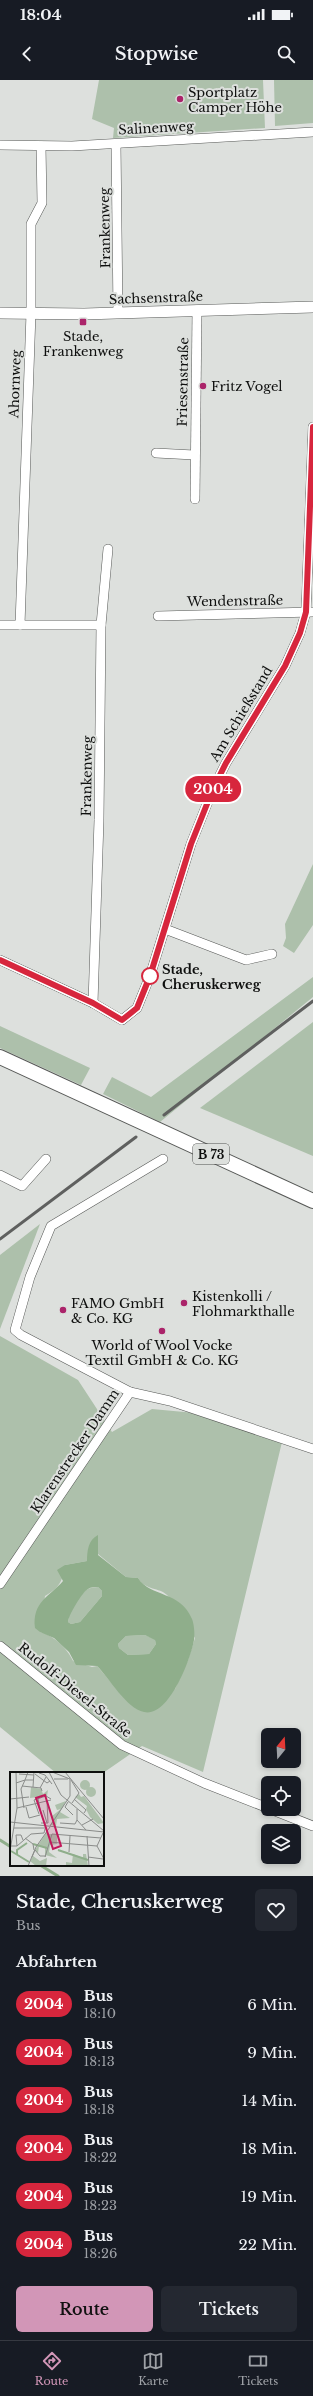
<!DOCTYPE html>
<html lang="de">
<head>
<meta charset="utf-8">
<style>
  :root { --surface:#171b24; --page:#242831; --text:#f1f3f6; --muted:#9ea1a6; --line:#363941; --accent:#d296b7 }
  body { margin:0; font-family:"Libre Baskerville",serif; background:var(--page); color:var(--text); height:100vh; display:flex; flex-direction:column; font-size:15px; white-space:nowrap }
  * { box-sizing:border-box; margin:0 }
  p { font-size:13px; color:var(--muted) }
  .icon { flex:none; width:22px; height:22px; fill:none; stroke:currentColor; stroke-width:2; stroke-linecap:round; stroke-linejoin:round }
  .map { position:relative; height:1796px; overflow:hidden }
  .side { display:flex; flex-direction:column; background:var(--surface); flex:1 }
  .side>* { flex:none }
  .badge { padding:0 8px; border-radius:13px; font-size:14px; line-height:26px }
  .needle { width:26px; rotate:18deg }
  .buttons { position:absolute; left:261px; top:1648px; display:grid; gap:8px }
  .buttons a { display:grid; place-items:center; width:40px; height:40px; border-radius:6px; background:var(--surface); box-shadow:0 2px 6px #0003; font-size:20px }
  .map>.badge { position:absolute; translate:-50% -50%; box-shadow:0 0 0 2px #fff }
  h2 { padding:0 16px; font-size:15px; line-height:36px }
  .round { display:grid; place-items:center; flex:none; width:42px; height:42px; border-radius:6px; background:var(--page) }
  .headline { display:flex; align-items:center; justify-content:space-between; height:68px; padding:0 16px }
  h1 { font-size:19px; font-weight:600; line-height:30px }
  .action { display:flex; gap:8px; margin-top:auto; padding:8px 16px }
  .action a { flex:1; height:46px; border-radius:6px; background:var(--accent); color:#111; font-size:16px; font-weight:600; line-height:46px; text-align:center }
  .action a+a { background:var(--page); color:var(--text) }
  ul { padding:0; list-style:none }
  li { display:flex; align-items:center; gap:12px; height:48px; padding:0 16px }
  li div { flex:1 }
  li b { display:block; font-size:15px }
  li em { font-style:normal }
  li .badge { min-width:44px; font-weight:700; text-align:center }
  .status { display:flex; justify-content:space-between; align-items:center; height:28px; padding:0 20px; background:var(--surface); direction:ltr }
  .status svg { height:11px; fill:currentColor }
  header { display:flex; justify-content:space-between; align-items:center; height:52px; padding:0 16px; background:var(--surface); font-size:18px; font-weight:600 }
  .tabs { display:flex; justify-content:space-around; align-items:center; height:56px; border-top:1px solid var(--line); background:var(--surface); font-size:11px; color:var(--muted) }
  .tabs a { display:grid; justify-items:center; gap:2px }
  .tabs .current { color:var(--accent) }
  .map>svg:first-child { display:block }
</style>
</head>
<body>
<div class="status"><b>18:04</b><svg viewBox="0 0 49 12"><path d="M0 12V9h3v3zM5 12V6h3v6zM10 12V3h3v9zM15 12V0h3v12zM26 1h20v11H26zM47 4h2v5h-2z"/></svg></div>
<header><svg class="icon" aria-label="back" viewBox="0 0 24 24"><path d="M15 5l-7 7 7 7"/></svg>Stopwise<svg class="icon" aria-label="search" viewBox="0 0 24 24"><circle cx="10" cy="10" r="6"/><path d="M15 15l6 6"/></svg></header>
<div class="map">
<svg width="313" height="1796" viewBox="0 0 313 1796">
  <rect width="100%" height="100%" fill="#dde0dd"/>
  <!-- green -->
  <g fill="#adc0ab" fill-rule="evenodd">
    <polygon points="99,0 263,0 265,48 113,58 114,48 92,39"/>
    <polygon points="274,0 313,0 313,43 275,46"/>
    <polygon points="313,784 313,845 294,873 283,866 286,858 285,844"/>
    <polygon points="313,897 313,917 160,1042 103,1014 112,997 151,1017"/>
    <polygon points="313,942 313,1076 200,1028"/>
    <polygon points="0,946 90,988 81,1005 0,968"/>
    <polygon points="40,1144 0,1249 0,1175"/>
    <path d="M0 1256 78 1300 112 1352 152 1329 195 1333 282 1362 203 1692 142 1666 103 1693H56L0 1647ZM98 1474 126 1497 138 1498C146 1511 159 1507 167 1515 178 1526 186 1545 195 1558L188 1580 175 1609 124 1617 97 1586 92 1587 73 1581C68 1569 52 1554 40 1552L45 1516C59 1508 63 1501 65 1485L87 1481Z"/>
    <path d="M98 1507 102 1511V1516L80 1542 71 1544 68 1542C68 1533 79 1516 86 1510 89 1508 94 1507 98 1507Z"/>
    <polygon points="145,1555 155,1559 156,1564 149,1574 128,1575 119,1568 118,1564 126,1556"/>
  </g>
  <!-- water -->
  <path fill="#8fae8b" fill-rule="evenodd" d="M98 1455V1475L126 1497 138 1498C151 1518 180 1510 192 1539 194 1544 195 1554 194 1560 191 1578 169 1638 144 1632 126 1628 110 1599 97 1586L76 1585 69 1572 54 1558 40 1552 35 1548C32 1522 49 1517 63 1501L57 1490 65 1485 87 1481C87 1471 88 1460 98 1455ZM98 1507 102 1511V1516L80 1542 71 1544 68 1542C68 1536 83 1511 88 1509 91 1507 95 1507 98 1507ZM145 1555 155 1560 156 1564 149 1574 128 1575 119 1568 118 1564 126 1556Z"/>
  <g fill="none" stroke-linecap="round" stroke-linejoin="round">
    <!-- stream -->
    <g stroke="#8fae8b" stroke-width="3">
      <polyline points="0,1760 11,1767"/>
      <polyline points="40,1785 58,1796"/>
    </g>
    <!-- minor casing -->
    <g stroke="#565856" stroke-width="10">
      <g id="minor">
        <polyline points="116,64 118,233"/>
        <polyline points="0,65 72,66 313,52"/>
        <polyline points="156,373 194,375"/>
        <polyline points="195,419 197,230"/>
        <polyline points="158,536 313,532"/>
        <polyline points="0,545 101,545"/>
        <polyline points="20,545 31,233 31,144 42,123 41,66"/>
        <polyline points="165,849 246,880 272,874"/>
        <polyline points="0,880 93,923 122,940 137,928 150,896 191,764 213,709 226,683 285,586 300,553 306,532 313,347"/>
        <polyline points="93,923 99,740 101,545 108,469"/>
        <polyline points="0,1095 22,1106 46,1079"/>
        <polyline points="130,1312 21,1255 15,1250 30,1197 51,1146 163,1079"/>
        <polyline points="0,1504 130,1312 170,1321 313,1369"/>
        <polyline points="0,1566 122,1665 204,1703 268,1728"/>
        <polyline points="270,1729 313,1746"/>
      </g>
    </g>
    <!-- tertiary casing -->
    <g stroke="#565856" stroke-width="12">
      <polyline id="tertiary" points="0,233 84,234 313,227"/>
    </g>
    <!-- primary casing -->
    <g stroke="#565856" stroke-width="16">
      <polyline id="primary" points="0,977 313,1121"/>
    </g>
    <!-- minor -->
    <use href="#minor" stroke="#fff" stroke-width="9"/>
    <!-- tertiary -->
    <use href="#tertiary" stroke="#fff" stroke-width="11"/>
    <!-- primary -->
    <use href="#primary" stroke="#fff" stroke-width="14"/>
    <!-- rail -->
    <g stroke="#5f605f" stroke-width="3">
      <polyline points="164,1035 313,921"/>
      <polyline points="0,1159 136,1057"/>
    </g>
  </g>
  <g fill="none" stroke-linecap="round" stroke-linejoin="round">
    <!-- line casing -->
    <g stroke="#fff" stroke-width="9">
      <polyline id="line" points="0,880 93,923 122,940 137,928 150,896 191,764 213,709 226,683 285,586 300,553 306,532 313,347"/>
    </g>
    <!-- line -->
    <use href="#line" stroke="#d7263d" stroke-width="6"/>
  </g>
  <!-- markers -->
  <g fill="#ab246a" stroke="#dde0dd" stroke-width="1.5">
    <circle cx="180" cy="19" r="4"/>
    <rect x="79" y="238" width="8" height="8" rx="2"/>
    <circle cx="203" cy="306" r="4"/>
    <circle cx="184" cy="1223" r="4"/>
    <circle cx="63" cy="1230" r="4"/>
    <circle cx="162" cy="1251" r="4"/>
  </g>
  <circle fill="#fff" stroke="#d7263d" stroke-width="2" cx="150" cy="896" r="8"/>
  <g text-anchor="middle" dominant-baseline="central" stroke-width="4" stroke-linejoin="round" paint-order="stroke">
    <!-- shield labels -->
    <rect fill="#dde0dd" stroke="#4c4e4c" stroke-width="1" x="193" y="1064" width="36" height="20" rx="3"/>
    <g font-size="12" font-weight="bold" fill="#0e0f0e">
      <text x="211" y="1074">B 73</text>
    </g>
    <!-- poi labels -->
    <g font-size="13" fill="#0e0f0e" stroke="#dde0dd" text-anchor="start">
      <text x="188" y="12">Sportplatz<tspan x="188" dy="15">Camper Höhe</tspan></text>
      <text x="83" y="256" text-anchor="middle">Stade,<tspan x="83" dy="15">Frankenweg</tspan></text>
      <text x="211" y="306">Fritz Vogel</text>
      <text x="192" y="1216">Kistenkolli /<tspan x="192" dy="15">Flohmarkthalle</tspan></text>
      <text x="71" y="1223">FAMO GmbH<tspan x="71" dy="15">&amp; Co. KG</tspan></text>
      <text x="162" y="1265" text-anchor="middle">World of Wool Vocke<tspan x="162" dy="15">Textil GmbH &amp; Co. KG</tspan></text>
    </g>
    <!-- street labels -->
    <g font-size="13" fill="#0e0f0e" stroke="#dde0dd">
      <text transform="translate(156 48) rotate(-3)">Salinenweg</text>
      <text transform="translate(105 148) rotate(-91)">Frankenweg</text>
      <text transform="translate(156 218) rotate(-2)">Sachsenstraße</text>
      <text transform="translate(183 302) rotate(-89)">Friesenstraße</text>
      <text transform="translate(15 304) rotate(-88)">Ahornweg</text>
      <text transform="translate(235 521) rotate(-1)">Wendenstraße</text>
      <text transform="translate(241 634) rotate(-59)">Am Schießstand</text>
      <text transform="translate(87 696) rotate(-89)">Frankenweg</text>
      <text transform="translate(75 1371) rotate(-56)">Klarenstrecker Damm</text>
      <text transform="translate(75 1610) rotate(39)">Rudolf-Diesel-Straße</text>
    </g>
    <!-- stop labels -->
    <g font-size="13" font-weight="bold" fill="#0e0f0e" stroke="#dde0dd" text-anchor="start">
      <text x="162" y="889">Stade,<tspan x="162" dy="15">Cheruskerweg</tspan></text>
    </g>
  </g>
  <!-- overview -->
  <g transform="translate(10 1692)">
    <rect width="94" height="94" fill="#dde0dd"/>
    <path d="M70 13a5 5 0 1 1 10 0a5 5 0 1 1-10 0ZM76 20a5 5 0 1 1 10 0a5 5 0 1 1-10 0ZM21 15 31 17 33 22 38 18 37 24 20 26ZM69 22 71 25 74 24 94 51 88 52 80 45 76 37 77 34 65 25ZM56 29 50 40 60 46 47 47 46 54 40 53 43 48 42 44 51 37 47 38 45 33ZM38 58V62H47V72L40 73 39 80 47 86 35 83V75L29 74 28 81 25 78ZM63 82 73 86V82H76L78 94H56V90L62 91ZM23 84 30 89 37 86 36 94H26L20 89Z" fill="#adc0ab"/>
    <path fill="none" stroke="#8fae8b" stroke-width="2" d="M23 72 37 76M48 78 78 88M1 79 19 90M7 83V78L17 71"/>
    <path fill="none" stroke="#8a8c8a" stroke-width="1" d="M18 0 15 8H23M39 0 51 23 94 59M42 0 60 7M55 0 94 47M29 1 35 3 42 12M9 2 24 3M25 2 37 11 40 9M44 7H58M61 8 69 21 62 31M6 11 15 8 11 17 14 36M12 14 31 16 32 19M23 15 24 0M30 16 36 5M0 27 19 25M28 27 31 41M64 27 76 38 74 41M58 30 55 35 63 43M16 35 19 46 30 43M7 36 41 28M67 37V48L76 58M33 38 37 51M29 42 24 28 36 24 41 27M0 50 94 60M31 51H38L37 29M50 51 65 52 67 48M72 53 83 47M40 54 60 24V7M4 56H37M77 64 79 94M15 66 23 72 24 78M39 70 87 74M0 74H7L21 62 34 61 35 57M7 74 6 63H11L13 68M87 74 94 87M87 74 93 61M0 79 7 36 6 0M59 80 60 64M22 85 25 78 30 84H36M35 85 42 62 91 66M78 85 93 87M18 94 26 75 40 55"/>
    <path fill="#c2185b" fill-opacity="0.15" stroke="#c2185b" stroke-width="2" d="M35 23 51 74 43 77 26 26Z"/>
    <rect width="94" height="94" fill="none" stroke="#0e0f0e" stroke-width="2"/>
  </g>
</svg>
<div class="buttons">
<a><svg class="needle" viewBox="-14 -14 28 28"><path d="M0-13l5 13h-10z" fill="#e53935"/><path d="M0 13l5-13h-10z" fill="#9ea1a6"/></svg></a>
<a><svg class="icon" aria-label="locate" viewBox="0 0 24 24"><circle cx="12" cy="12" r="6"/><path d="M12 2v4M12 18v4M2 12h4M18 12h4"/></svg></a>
<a><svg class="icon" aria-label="layers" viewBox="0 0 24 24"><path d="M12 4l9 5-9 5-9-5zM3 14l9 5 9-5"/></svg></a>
</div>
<b class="badge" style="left:213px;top:709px;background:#d7263d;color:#fff">2004</b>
</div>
<section class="side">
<div class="headline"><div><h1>Stade, Cheruskerweg</h1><p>Bus</p></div><a class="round"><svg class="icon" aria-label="heart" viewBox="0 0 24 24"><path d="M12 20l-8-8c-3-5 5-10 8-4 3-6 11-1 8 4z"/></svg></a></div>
<h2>Abfahrten</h2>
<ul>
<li><span class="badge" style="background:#d7263d;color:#fff">2004</span><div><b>Bus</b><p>18:10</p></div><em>6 Min.</em></li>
<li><span class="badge" style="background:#d7263d;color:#fff">2004</span><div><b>Bus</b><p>18:13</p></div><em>9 Min.</em></li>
<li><span class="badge" style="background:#d7263d;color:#fff">2004</span><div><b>Bus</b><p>18:18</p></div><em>14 Min.</em></li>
<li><span class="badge" style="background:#d7263d;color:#fff">2004</span><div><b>Bus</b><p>18:22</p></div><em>18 Min.</em></li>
<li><span class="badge" style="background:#d7263d;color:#fff">2004</span><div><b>Bus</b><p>18:23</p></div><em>19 Min.</em></li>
<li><span class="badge" style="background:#d7263d;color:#fff">2004</span><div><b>Bus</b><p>18:26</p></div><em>22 Min.</em></li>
</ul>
<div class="action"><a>Route</a><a>Tickets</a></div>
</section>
<nav class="tabs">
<a class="current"><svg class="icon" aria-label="directions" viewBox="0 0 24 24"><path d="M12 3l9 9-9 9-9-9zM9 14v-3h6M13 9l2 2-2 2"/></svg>Route</a>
<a><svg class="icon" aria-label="map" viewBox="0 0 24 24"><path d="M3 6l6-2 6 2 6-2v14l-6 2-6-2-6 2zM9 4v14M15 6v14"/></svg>Karte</a>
<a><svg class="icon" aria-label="tickets" viewBox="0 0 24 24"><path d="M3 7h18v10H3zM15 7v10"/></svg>Tickets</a>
</nav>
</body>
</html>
